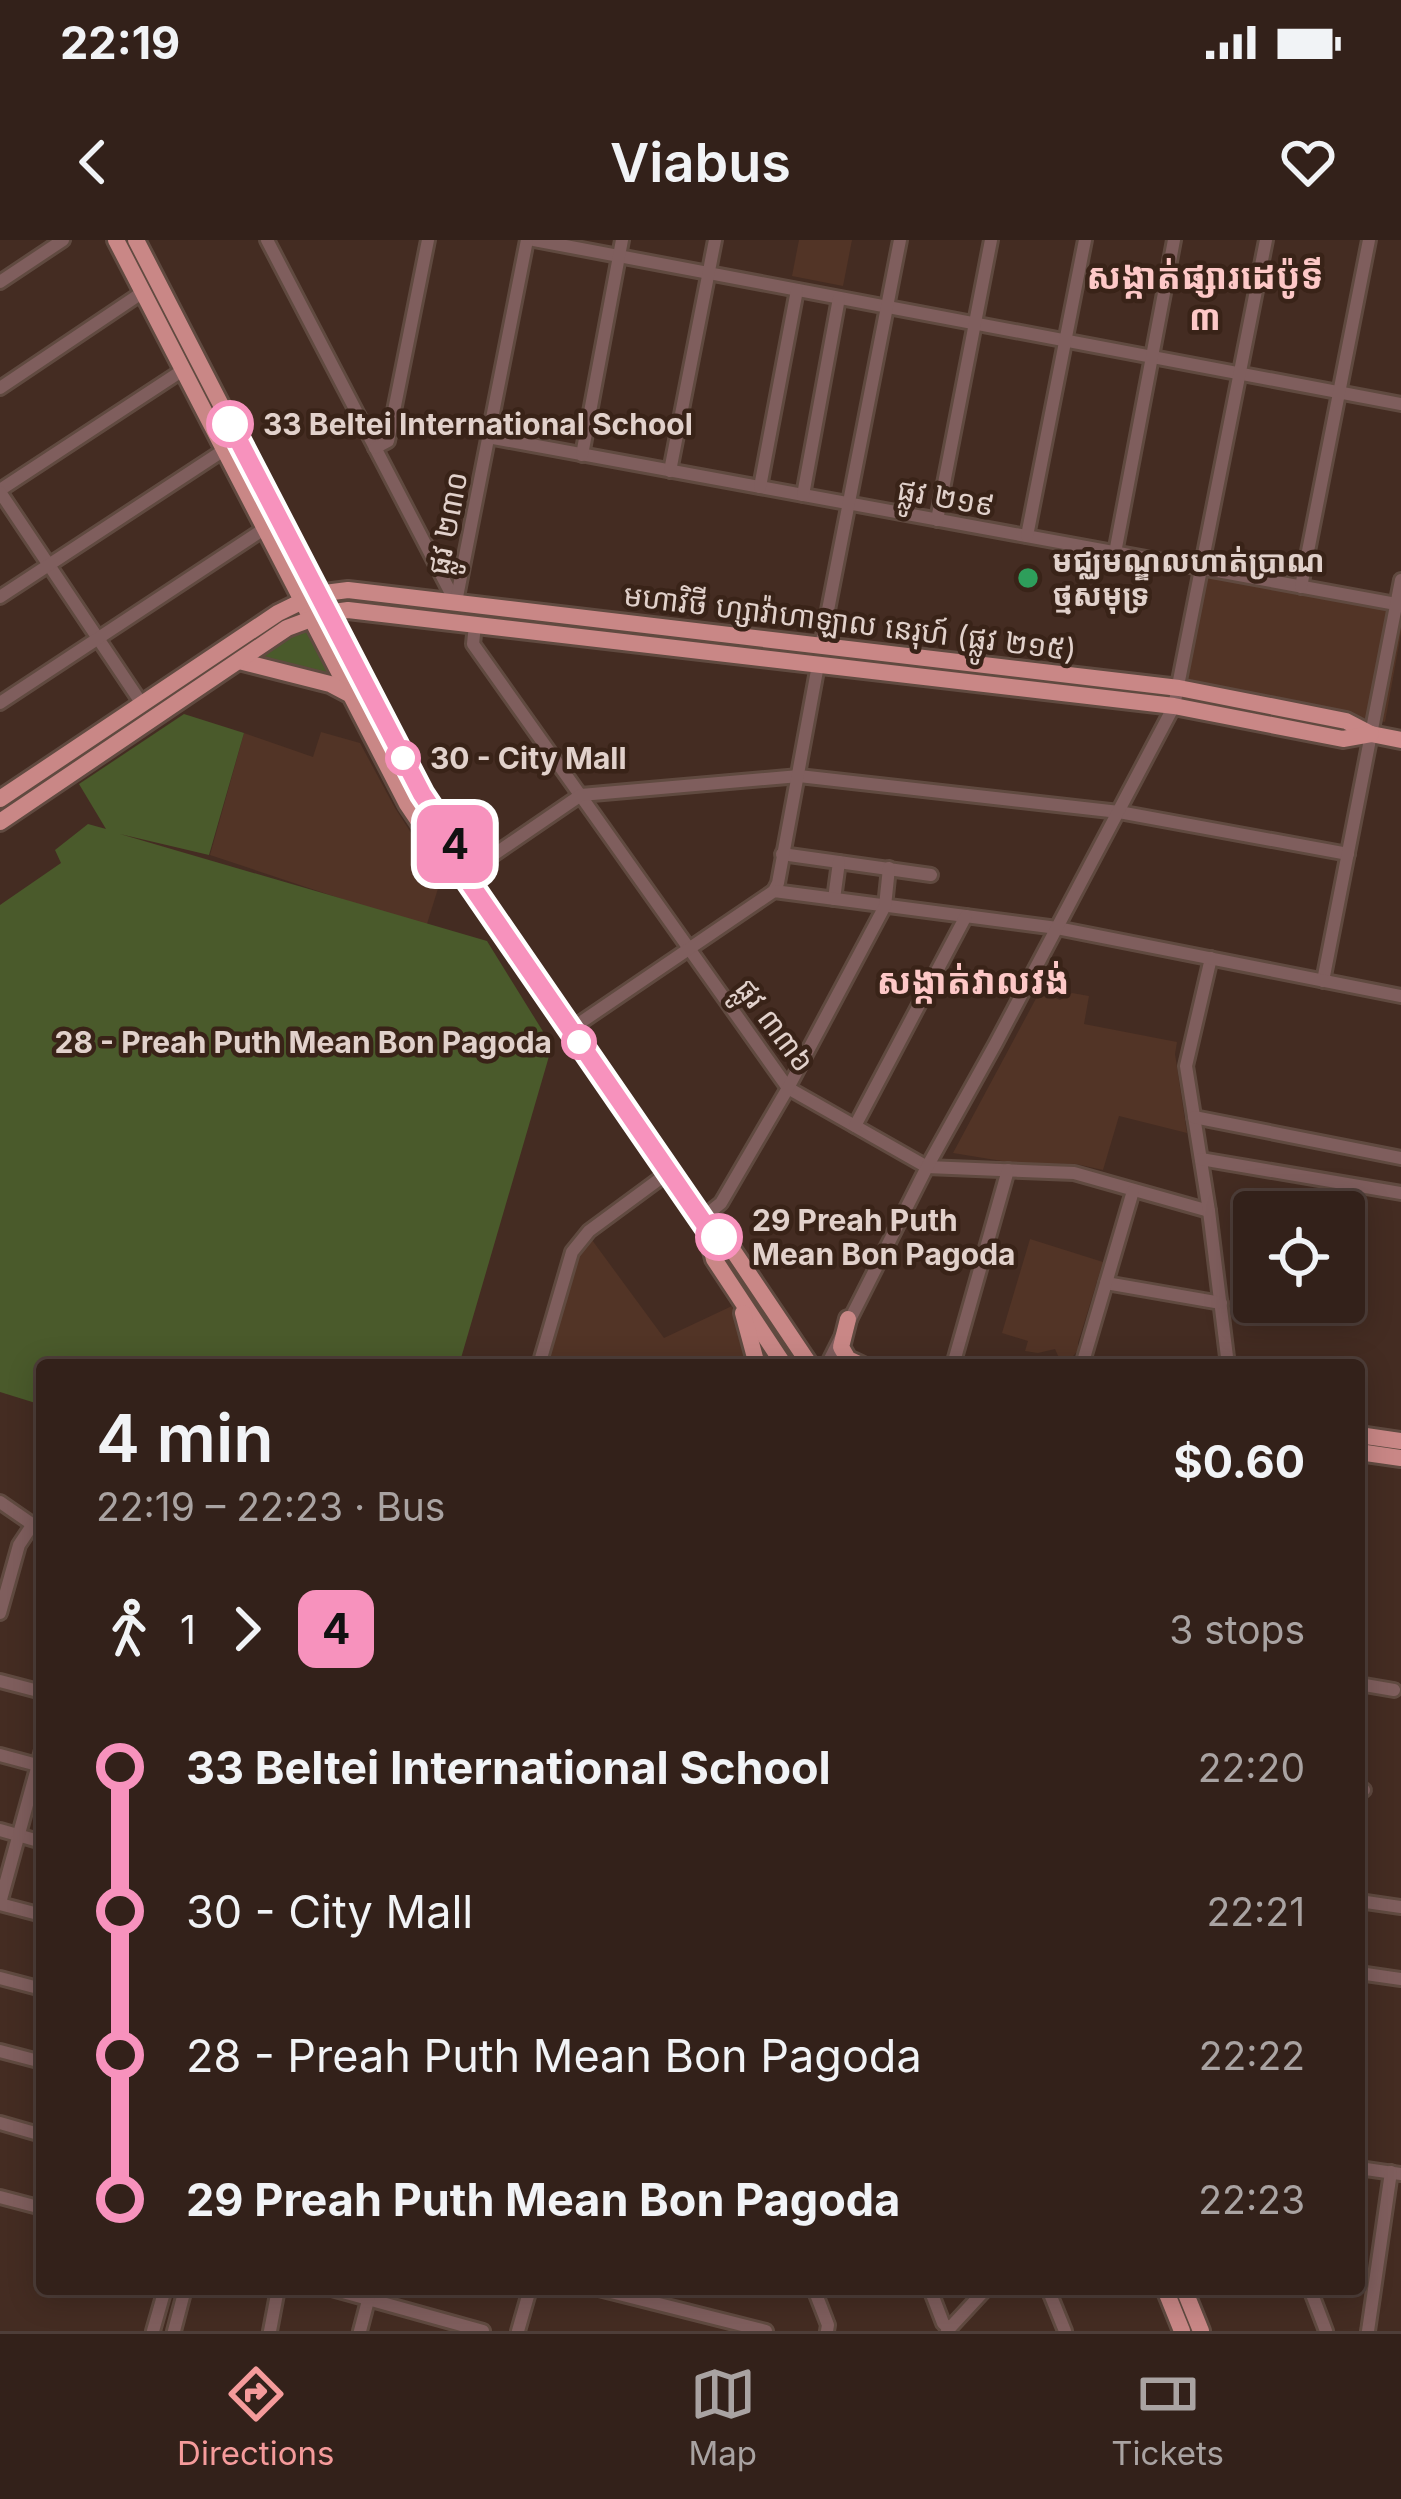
<!DOCTYPE html>
<html lang="en">
<head>
<meta charset="utf-8">
<style>
  :root { --surface:#33211a; --page:#3b2923; --text:#f1f3f6; --muted:#a9a3a2; --line:#4e3e39; --accent:#f59b9b }
  body { margin:0; font-family:Inter,"Noto Sans Khmer",sans-serif; background:var(--page); color:var(--text); height:100vh; display:flex; flex-direction:column; font-size:45px; white-space:nowrap }
  * { box-sizing:border-box; margin:0 }
  p { font-size:39px; color:var(--muted) }
  .icon { flex:none; width:66px; height:66px; fill:none; stroke:currentColor; stroke-width:2; stroke-linecap:round; stroke-linejoin:round }
  .map { position:relative; flex:1; overflow:hidden }
  .sheet { position:absolute; left:36px; top:1119px; width:1329px; height:936px; display:flex; flex-direction:column; background:var(--surface); border-radius:12px; box-shadow:0 6px 30px #0003,0 0 0 3px var(--line) }
  .sheet>* { flex:none }
  .badge { padding:0 24px; border-radius:18px; font-size:42px; line-height:78px }
  .buttons { position:absolute; left:1233px; top:951px; display:grid; gap:24px }
  .buttons a { display:grid; place-items:center; width:132px; height:132px; border-radius:12px; background:var(--surface); box-shadow:0 6px 30px #0003,0 0 0 3px var(--line); font-size:60px }
  .map>.badge { position:absolute; translate:-50% -50%; box-shadow:0 0 0 6px #fff }
  .legs { display:flex; align-items:center; gap:18px; height:132px; padding:0 60px; font-size:39px }
  .legs p { margin-inline-start:auto }
  .summary { display:flex; align-items:center; justify-content:space-between; height:204px; padding:0 60px }
  h1 { font-size:66px; font-weight:600; line-height:90px }
  ul { padding:0 60px; list-style:none }
  li { display:flex; align-items:center; gap:42px; height:144px; font-size:45px }
  li i { display:grid; place-items:center; width:18px; height:100%; margin:0 15px; background:currentColor }
  li i::after { content:''; width:30px; height:30px; margin:-15px; border:9px solid; border-radius:50%; background:var(--surface) }
  li p { margin-inline-start:auto }
  li:first-child i { background:linear-gradient(#0000 50%,currentColor 0) }
  li:last-child i { background:linear-gradient(currentColor 50%,#0000 0) }
  .status { display:flex; justify-content:space-between; align-items:center; height:84px; padding:0 60px; background:var(--surface); direction:ltr }
  .status svg { height:33px; fill:currentColor }
  header { display:flex; justify-content:space-between; align-items:center; height:156px; padding:0 60px; background:var(--surface); font-size:54px; font-weight:600 }
  .menu { display:flex; justify-content:space-around; align-items:center; height:168px; border-top:3px solid var(--line); background:var(--surface); font-size:33px; color:var(--muted) }
  .menu a { display:grid; justify-items:center; gap:6px }
  .menu .on { color:var(--accent) }
  .map>svg:first-child { display:block }
</style>
</head>
<body>
<div class="status"><b>22:19</b><svg viewBox="0 0 49 12"><path d="M0 12V9h3v3zM5 12V6h3v6zM10 12V3h3v9zM15 12V0h3v12zM26 1h20v11H26zM47 4h2v5h-2z"/></svg></div>
<header><svg class="icon" aria-label="back" viewBox="0 0 24 24"><path d="M15 5l-7 7 7 7"/></svg>Viabus<svg class="icon" aria-label="heart" viewBox="0 0 24 24"><path d="M12 20l-8-8c-3-5 5-10 8-4 3-6 11-1 8 4z"/></svg></header>
<div class="map">
<svg width="1401" height="2091" viewBox="0 0 1401 2091">
  <rect width="100%" height="100%" fill="#442c22"/>
  <!-- built -->
  <g fill="#523426">
    <polygon points="799,0 852,0 843,46 792,36"/>
    <polygon points="1197,322 1401,359 1401,393 1385,482 1175,441"/>
    <polygon points="321,492 360,503 395,568 441,639 426,687 210,615 244,493 313,517"/>
    <polygon points="1040,751 1060,760 1072,753 1089,756 1084,784 1177,802 1175,814 1187,893 1119,876 1103,930 1076,924 1014,923 953,913"/>
    <polygon points="1030,999 1103,1022 1078,1103 1078,1111 1069,1120 1059,1118 1055,1109 1038,1113 1025,1111 1028,1101 1002,1093"/>
    <polygon points="592,1000 664,1098 732,1066 748,1108 750,1125 547,1125 578,1016"/>
  </g>
  <!-- green -->
  <g fill="#4a5a2b">
    <polygon points="306,386 328,428 329,433 324,435 267,420 263,416 265,409"/>
    <polygon points="184,474 244,493 209,615 120,594 487,701 552,806 459,1125 42,1125 42,1165 0,1152 0,665 61,623 55,610 88,584 106,589 79,544"/>
  </g>
  <g fill="none" stroke-linecap="round" stroke-linejoin="round">
    <!-- minor casing -->
    <g stroke="#604a40" stroke-width="18">
      <g id="minor">
        <polyline points="267,0 456,363"/>
        <polyline points="534,0 1401,164"/>
        <polyline points="0,42 63,0"/>
        <polyline points="0,148 143,52"/>
        <polyline points="488,197 1396,364"/>
        <polyline points="375,208 388,201 428,0"/>
        <polyline points="582,215 622,0"/>
        <polyline points="670,231 715,0"/>
        <polyline points="760,247 797,50"/>
        <polyline points="0,250 183,130"/>
        <polyline points="0,252 142,464"/>
        <polyline points="803,255 839,58"/>
        <polyline points="937,280 991,0"/>
        <polyline points="1027,296 1085,0"/>
        <polyline points="1115,313 1174,0"/>
        <polyline points="1301,347 1369,0"/>
        <polyline points="0,357 224,210"/>
        <polyline points="456,362 527,0"/>
        <polyline points="475,385 473,404 788,848 927,927 1074,933 1209,971"/>
        <polyline points="821,406 900,0"/>
        <polyline points="0,463 264,289"/>
        <polyline points="782,614 931,635"/>
        <polyline points="464,635 581,555 799,536 1119,572 1348,614"/>
        <polyline points="774,651 778,643 818,425"/>
        <polyline points="834,659 839,622"/>
        <polyline points="1211,718 1186,826 1209,971 1228,1125"/>
        <polyline points="1323,741 1401,340"/>
        <polyline points="571,789 774,651 1057,688 1401,756"/>
        <polyline points="1194,877 1401,918"/>
        <polyline points="855,886 966,676"/>
        <polyline points="1201,919 1401,953"/>
        <polyline points="701,979 721,963 788,848 885,666 889,628"/>
        <polyline points="1106,1043 1221,1063"/>
        <polyline points="539,1125 572,1012 589,991 669,932"/>
        <polyline points="827,1125 927,927 996,803 1174,466 1266,0"/>
        <polyline points="953,1125 1008,930"/>
        <polyline points="1082,1125 1133,951"/>
        <polyline points="0,1262 42,1291"/>
        <polyline points="0,1373 19,1305 33,1284"/>
        <polyline points="0,1441 42,1452"/>
        <polyline points="1359,1444 1394,1450"/>
        <polyline points="0,1515 41,1526"/>
        <polyline points="1359,1549 1364,1550"/>
        <polyline points="0,1590 42,1602"/>
        <polyline points="1359,1661 1401,1667"/>
        <polyline points="0,1663 42,1510"/>
        <polyline points="0,1664 42,1675"/>
        <polyline points="1359,1733 1401,1739"/>
        <polyline points="0,1738 42,1749"/>
        <polyline points="0,1811 42,1822"/>
        <polyline points="0,1883 42,1895"/>
        <polyline points="1359,1928 1401,1934"/>
        <polyline points="0,1957 42,1968"/>
        <polyline points="332,2049 483,2091"/>
        <polyline points="599,2049 766,2091"/>
        <polyline points="814,2049 828,2085 827,2091"/>
        <polyline points="930,2049 943,2083 949,2089"/>
        <polyline points="1048,2049 1065,2091"/>
        <polyline points="1310,2049 1326,2091"/>
        <polyline points="153,2091 165,2049"/>
        <polyline points="174,2091 185,2049"/>
        <polyline points="270,2091 278,2049"/>
        <polyline points="360,2091 371,2049"/>
        <polyline points="518,2091 530,2049"/>
        <polyline points="947,2091 986,2049"/>
        <polyline points="1368,2091 1391,1932"/>
      </g>
    </g>
    <!-- major casing -->
    <g stroke="#604a40" stroke-width="22">
      <g id="major">
        <polyline points="116,0 407,564 444,619 464,635 706,986 730,1006 810,1125"/>
        <polyline points="136,0 421,553 458,608 464,634"/>
        <polyline points="239,421 330,444 347,453"/>
        <polyline points="0,559 278,373 317,354 348,350 1179,448 1346,481 1371,494 1401,500"/>
        <polyline points="0,582 287,388 327,373 348,370 1174,466 1343,499 1371,494"/>
        <polyline points="706,987 714,1019 784,1125"/>
        <polyline points="743,1073 757,1125"/>
        <polyline points="848,1079 841,1107 848,1119 861,1125"/>
        <polyline points="1359,1195 1401,1201"/>
        <polyline points="1359,1212 1401,1218"/>
        <polyline points="1165,2049 1182,2091"/>
        <polyline points="1184,2049 1201,2091"/>
      </g>
    </g>
    <!-- minor -->
    <use href="#minor" stroke="#7f5e5d" stroke-width="12"/>
    <!-- major -->
    <use href="#major" stroke="#c98786" stroke-width="16"/>
  </g>
  <g fill="none" stroke-linecap="round" stroke-linejoin="round">
    <!-- line-1 casing -->
    <g stroke="#fff" stroke-width="27">
      <polyline id="line-1" points="230,184 422,554 458,608 464,635 706,986 719,997"/>
    </g>
    <!-- line-1 -->
    <use href="#line-1" stroke="#f792bd" stroke-width="18"/>
  </g>
  <!-- markers -->
  <g fill="#fff" stroke="#f792bd" stroke-width="6">
    <circle cx="230" cy="184" r="21"/>
    <circle cx="403" cy="518" r="15"/>
    <circle cx="579" cy="802" r="15"/>
    <circle cx="719" cy="997" r="21"/>
  </g>
  <circle fill="#2e9e5b" stroke="#392318" stroke-width="4.5" cx="1028" cy="338" r="12"/>
  <g text-anchor="middle" dominant-baseline="central" stroke-width="9" stroke-linejoin="round" paint-order="stroke">
    <!-- stop labels -->
    <g font-size="30" font-weight="bold" fill="#e1d1cb" stroke="#392318" text-anchor="start">
      <text x="263" y="184">33 Beltei International School</text>
      <text x="430" y="518">30 - City Mall</text>
      <text x="552" y="802" text-anchor="end">28 - Preah Puth Mean Bon Pagoda</text>
      <text x="752" y="980">29 Preah Puth<tspan x="752" dy="34">Mean Bon Pagoda</tspan></text>
    </g>
    <!-- street labels -->
    <g font-size="30" fill="#e1d1cb" stroke="#392318">
      <text transform="translate(946 257) rotate(10)">ផ្លូវ ២១៩</text>
      <text transform="translate(447 283) rotate(-79)">ផ្លូវ ២៣០</text>
      <text transform="translate(850 382) rotate(7)">មហាវិថី ហ្សាវ៉ាហាឡាល នេរុហ៍ (ផ្លូវ ២១៥)</text>
      <text transform="translate(775 785) rotate(53)">ផ្លូវ ៣៣៦</text>
    </g>
    <!-- poi labels -->
    <g font-size="30" font-weight="bold" fill="#e1d1cb" stroke="#392318" text-anchor="start">
      <text x="1052" y="321">មជ្ឈមណ្ឌលហាត់ប្រាណ<tspan x="1052" dy="34">ថ្មសមុទ្រ</tspan></text>
    </g>
    <!-- quarter labels -->
    <g font-size="36" font-weight="bold" fill="#fdc8c7" stroke="#392318">
      <text x="1205" y="36">សង្កាត់ផ្សារដេប៉ូទី<tspan x="1205" dy="41">៣</tspan></text>
      <text x="973" y="741">សង្កាត់វាលវង់</text>
    </g>
  </g>
</svg>
<div class="buttons">
<a><svg class="icon" aria-label="locate" viewBox="0 0 24 24"><circle cx="12" cy="12" r="6"/><path d="M12 2v4M12 18v4M2 12h4M18 12h4"/></svg></a>
</div>
<b class="badge" style="left:455px;top:604px;background:#f792bd;color:#111">4</b>
<section class="sheet">
<div class="summary"><div><h1>4 min</h1><p>22:19 – 22:23 · Bus</p></div><b>$0.60</b></div>
<div class="legs"><svg class="icon" aria-label="walk" viewBox="0 0 24 24"><circle cx="13" cy="4" r="2"/><path d="M13 8l-2 6 4 7M11 14l-3 7M7 12l3-4h3l4 4"/></svg>1<svg class="icon" aria-label="forward" viewBox="0 0 24 24"><path d="M9 5l7 7-7 7"/></svg><b class="badge" style="background:#f792bd;color:#111">4</b><p>3 stops</p></div>
<ul>
<li><i style="color:#f792bd"></i><b>33 Beltei International School</b><p>22:20</p></li>
<li><i style="color:#f792bd"></i><span>30 - City Mall</span><p>22:21</p></li>
<li><i style="color:#f792bd"></i><span>28 - Preah Puth Mean Bon Pagoda</span><p>22:22</p></li>
<li><i style="color:#f792bd"></i><b>29 Preah Puth Mean Bon Pagoda</b><p>22:23</p></li>
</ul>
</section>
</div>
<nav class="menu">
<a class="on"><svg class="icon" aria-label="directions" viewBox="0 0 24 24"><path d="M12 3l9 9-9 9-9-9zM9 14v-3h6M13 9l2 2-2 2"/></svg>Directions</a>
<a><svg class="icon" aria-label="map" viewBox="0 0 24 24"><path d="M3 6l6-2 6 2 6-2v14l-6 2-6-2-6 2zM9 4v14M15 6v14"/></svg>Map</a>
<a><svg class="icon" aria-label="tickets" viewBox="0 0 24 24"><path d="M3 7h18v10H3zM15 7v10"/></svg>Tickets</a>
</nav>
</body>
</html>
